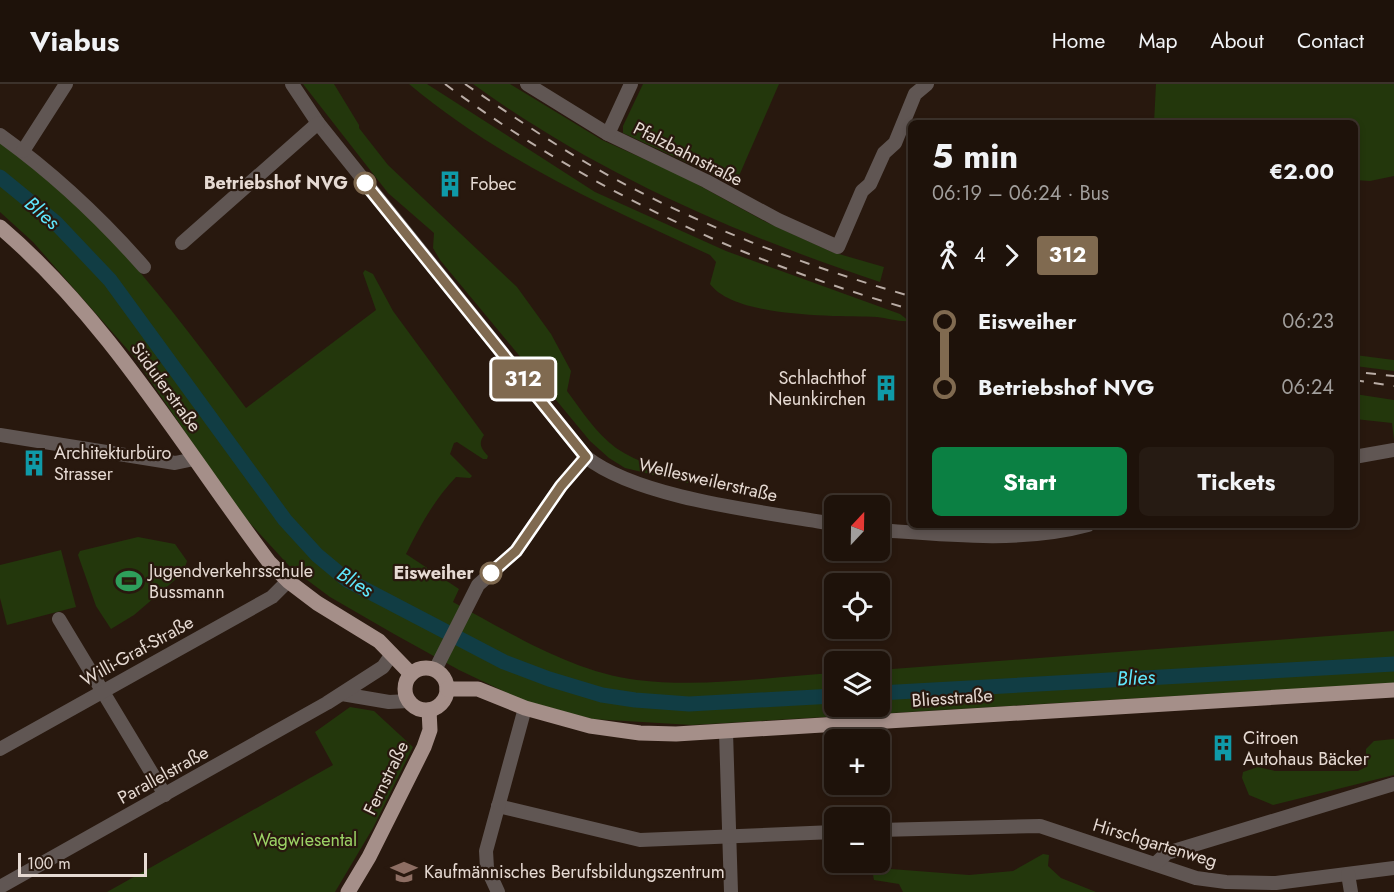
<!DOCTYPE html>
<html lang="en">
<head>
<meta charset="utf-8">
<style>
  :root { --surface:#1e120a; --page:#261b13; --text:#f1f3f6; --muted:#a19e9c; --line:#3c322b; --accent:#0b8043 }
  body { margin:0; font-family:Jost,sans-serif; background:var(--page); color:var(--text); height:100vh; display:flex; flex-direction:column; font-size:22px; white-space:nowrap }
  * { box-sizing:border-box; margin:0 }
  p { font-size:20px; color:var(--muted) }
  .icon { flex:none; width:33px; height:33px; fill:none; stroke:currentColor; stroke-width:2; stroke-linecap:round; stroke-linejoin:round }
  .map { position:relative; flex:1; overflow:hidden }
  .panel { position:absolute; left:908px; top:36px; width:450px; height:408px; display:flex; flex-direction:column; background:var(--surface); border-radius:9px; box-shadow:0 3px 9px #0003,0 0 0 2px var(--line) }
  .panel>* { flex:none }
  .badge { padding:0 12px; border-radius:4px; font-size:21px; line-height:39px }
  .needle { width:39px; rotate:22deg }
  .tools { position:absolute; left:824px; top:411px; display:grid; gap:12px }
  .tools a { display:grid; place-items:center; width:66px; height:66px; border-radius:9px; background:var(--surface); box-shadow:0 3px 9px #0003,0 0 0 2px var(--line); font-size:30px }
  .scale { position:absolute; left:18px; bottom:15px; width:129px; box-sizing:border-box; padding-left:6px; border:3px solid #e6dad3; border-top:0; font-size:16px; line-height:21px; white-space:nowrap; color:#e6dad3; -webkit-text-stroke:4px #28180e; paint-order:stroke }
  .map>.badge { position:absolute; translate:-50% -50%; box-shadow:0 0 0 3px #fff }
  .legs { display:flex; align-items:center; gap:9px; height:66px; padding:0 24px; font-size:20px }
  .legs p { margin-inline-start:auto }
  .head { display:flex; align-items:center; justify-content:space-between; height:102px; padding:0 24px }
  h1 { font-size:33px; font-weight:700; line-height:45px }
  .cta { display:flex; gap:12px; margin-top:auto; padding:12px 24px }
  .cta a { flex:1; height:69px; border-radius:9px; background:var(--accent); color:#fff; font-size:24px; font-weight:700; line-height:69px; text-align:center }
  .cta a+a { background:var(--page); color:var(--text) }
  ul { padding:0 24px; list-style:none }
  li { display:flex; align-items:center; gap:21px; height:66px; font-size:22px }
  li i { display:grid; place-items:center; width:9px; height:100%; margin:0 8px; background:currentColor }
  li i::after { content:''; width:15px; height:15px; margin:-8px; border:4px solid; border-radius:50%; background:var(--surface) }
  li p { margin-inline-start:auto }
  li:first-child i { background:linear-gradient(#0000 50%,currentColor 0) }
  li:last-child i { background:linear-gradient(currentColor 50%,#0000 0) }
  header { display:flex; align-items:center; gap:36px; box-sizing:border-box; height:84px; padding:0 30px; background:var(--surface); border-bottom:2px solid var(--line) }
  header strong { font-size:28px }
  nav { display:flex; gap:33px; margin-inline-start:auto; font-size:21px }
  .map>svg:first-child { display:block }
</style>
</head>
<body>
<header>
<strong>Viabus</strong>
<nav><a>Home</a><a>Map</a><a>About</a><a>Contact</a></nav>
</header>
<div class="map">
<svg width="1394" height="808" viewBox="0 0 1394 808">
  <rect width="100%" height="100%" fill="#28180e"/>
  <!-- green -->
  <g fill="#23370c">
    <path d="M303 0H334L359 41V44L388 81 517 203 551 250 571 287 567 307C581 326 596 349 616 364 638 379 666 386 690 395L696 401 625 384 609 374 590 357 440 176 433 164 434 149 388 109Z"/>
    <path d="M409 0H427L595 108 726 167 900 230 909 237C899 238 887 234 877 233 837 232 735 234 710 200L716 178 710 171C603 122 500 76 409 0Z"/>
    <path d="M473 0H510L602 56 682 92 766 138 832 168 884 183 880 198C736 150 597 90 473 0Z"/>
    <polygon points="643,0 779,0 735,101 623,49 623,42"/>
    <polygon points="1156,0 1394,0 1394,92 1370,97 1355,96 1354,39 1154,39"/>
    <path d="M0 58C100 127 174 228 246 324L376 226 363 189 365 186 373 190 393 227 484 351C478 360 481 364 488 372L487 375H483L457 358 454 359 450 370 472 392 470 394 456 393C434 416 420 442 406 470L459 505 453 518C510 549 572 588 637 596 702 604 770 593 834 589V622H879V586L1394 547V599L692 641 592 635 522 616 459 586 394 550 330 513 291 484 238 426 135 274 33 158 0 128Z"/>
    <polygon points="1355,271 1394,276 1394,287 1355,282"/>
    <polygon points="1355,310 1394,316 1394,356 1392,339 1355,335"/>
    <polygon points="138,453 175,460 187,477 183,489 134,531 111,545 96,522 78,471 80,467"/>
    <polygon points="61,466 76,523 7,541 0,514 0,481"/>
    <polygon points="350,623 374,627 413,663 373,744 335,808 107,808 333,681 315,648"/>
    <polygon points="1394,655 1394,691 1273,721 1249,711 1242,694 1243,688 1258,683 1275,687 1358,687 1366,683 1366,665 1374,657"/>
    <polygon points="1043,770 1049,771 1048,782 1061,794 1096,808 903,808 899,800 874,796 873,791 878,784 969,791 1013,787"/>
  </g>
  <g fill="none" stroke-linecap="round" stroke-linejoin="round">
    <!-- river -->
    <g stroke="#113d44" stroke-width="15">
      <polyline points="0,93 55,138 110,196 285,436 317,471 347,496 504,578 549,595 602,611 635,616 689,620 834,612"/>
      <polyline points="879,609 1394,580"/>
    </g>
    <!-- minor -->
    <g stroke="#605653" stroke-width="14">
      <path d="M292 0 318 39 586 373C639 415 766 428 834 440"/>
      <polyline points="527,0 608,50 706,97 778,136 838,163 862,107 870,100 884,69 895,59 915,10 927,0"/>
      <polyline points="608,50 631,0"/>
      <path d="M0 51C53 89 101 134 144 183"/>
      <polyline points="23,67 66,0"/>
      <polyline points="182,159 318,39"/>
      <polyline points="0,351 175,379 194,375"/>
      <polyline points="1354,373 1394,366"/>
      <path d="M879 446C947 451 1022 459 1088 441"/>
      <polyline points="59,535 165,711"/>
      <polyline points="435,586 478,501 516,467 561,402 586,373"/>
      <polyline points="342,610 389,618 409,617"/>
      <polyline points="726,648 731,808"/>
      <polyline points="0,665 272,513 288,497"/>
      <polyline points="498,722 640,756 834,748"/>
      <polyline points="879,746 1040,742 1196,794 1226,798 1276,799 1394,784"/>
      <polyline points="1155,780 1167,769 1394,700"/>
      <polyline points="1348,790 1351,808"/>
      <polyline points="0,803 327,619 383,583 392,570"/>
      <polyline points="498,808 487,784 486,767 525,624"/>
    </g>
    <!-- major -->
    <g stroke="#a58f89" stroke-width="15">
      <path d="M0 143C110 237 183 364 269 478L288 497 317 519 379 557 411 590"/>
      <circle cx="426" cy="605" r="21"/>
      <polyline points="447,605 478,605 525,624 590,642 640,649 676,650 1394,606"/>
      <polyline points="348,808 369,773 424,663 430,646 429,626"/>
    </g>
    <!-- rail -->
    <g stroke="#baada6" stroke-width="2" stroke-dasharray="10 10" stroke-linecap="butt">
      <path d="M445 0C585 104 743 178 910 225"/>
      <path d="M465 0C514 33 563 67 615 95 708 145 809 183 910 212"/>
      <polyline points="1366,289 1394,292"/>
      <polyline points="1354,296 1394,302"/>
    </g>
  </g>
  <g fill="none" stroke-linecap="round" stroke-linejoin="round">
    <!-- line-1 casing -->
    <g stroke="#fff" stroke-width="14">
      <polyline id="line-1" points="365,99 586,373 561,402 516,467 491,489"/>
    </g>
    <!-- line-1 -->
    <use href="#line-1" stroke="#806a50" stroke-width="9"/>
  </g>
  <!-- icons -->
  <defs>
    <g id="building-bare" transform="scale(2.07)"><path d="M-4-6H4V6H1V3H-1V6H-4ZM-2.5-4.3h1.7v1.8h-1.7ZM.8-4.3h1.7v1.8H.8ZM-2.5-1h1.7V.8h-1.7ZM.8-1h1.7V.8H.8Z" fill="#0f9aa8" stroke="#28180e" stroke-width="2.5" paint-order="stroke"/></g>
    <g id="stadium-bare" transform="scale(2.07)"><path d="M0-5a6.5 5 0 1 0 0 10a6.5 5 0 1 0 0-10ZM-3.5-1.8h7v3.6h-7Z" fill="#2e9e5b" stroke="#28180e" stroke-width="2.5" paint-order="stroke"/></g>
    <g id="school-bare" transform="scale(2.07)"><path d="M0-5L7-2L0 1L-7-2ZM-4 1L0 2.5L4 1V4Q0 6-4 4Z" fill="#8d6e63" stroke="#28180e" stroke-width="2.5" paint-order="stroke"/></g>
  </defs>
  <g fill-rule="evenodd">
    <use href="#building-bare" x="450" y="100"/>
    <use href="#building-bare" x="886" y="304"/>
    <use href="#building-bare" x="34" y="379"/>
    <use href="#stadium-bare" x="129" y="497"/>
    <use href="#building-bare" x="1223" y="664"/>
    <use href="#school-bare" x="404" y="788"/>
  </g>
  <!-- markers -->
  <g fill="#fff" stroke="#806a50" stroke-width="3">
    <circle cx="365" cy="99" r="10"/>
    <circle cx="491" cy="489" r="10"/>
  </g>
  <g text-anchor="middle" dominant-baseline="central" stroke-width="4.5" stroke-linejoin="round" paint-order="stroke">
    <!-- street labels -->
    <g font-size="18" fill="#e6dad3" stroke="#28180e">
      <text transform="translate(688 70) rotate(27)">Pfalzbahnstraße</text>
      <text transform="translate(166 303) rotate(54)">Süduferstraße</text>
      <text transform="translate(708 396) rotate(13)">Wellesweilerstraße</text>
      <text transform="translate(137 567) rotate(-29)">Willi-Graf-Straße</text>
      <text transform="translate(952 614) rotate(-4)">Bliesstraße</text>
      <text transform="translate(163 691) rotate(-29)">Parallelstraße</text>
      <text transform="translate(386 694) rotate(-64)">Fernstraße</text>
      <text transform="translate(1155 759) rotate(17)">Hirschgartenweg</text>
    </g>
    <!-- stop labels -->
    <g font-size="18" font-weight="bold" fill="#e6dad3" stroke="#28180e" text-anchor="end">
      <text x="348" y="99">Betriebshof NVG</text>
      <text x="474" y="489">Eisweiher</text>
    </g>
    <!-- poi labels -->
    <g font-size="18" fill="#e6dad3" stroke="#28180e" text-anchor="start">
      <text x="470" y="100">Fobec</text>
      <text x="866" y="294" text-anchor="end">Schlachthof<tspan x="866" dy="21">Neunkirchen</tspan></text>
      <text x="54" y="369">Architekturbüro<tspan x="54" dy="21">Strasser</tspan></text>
      <text x="149" y="487">Jugendverkehrsschule<tspan x="149" dy="21">Bussmann</tspan></text>
      <text x="1243" y="654">Citroen<tspan x="1243" dy="21">Autohaus Bäcker</tspan></text>
      <text x="424" y="788">Kaufmännisches Berufsbildungszentrum</text>
    </g>
    <!-- park labels -->
    <g font-size="18" fill="#9bd265" stroke="#28180e">
      <text x="305" y="756">Wagwiesental</text>
    </g>
    <!-- water labels -->
    <g font-size="20" font-style="italic" fill="#60e8fe" stroke="#28180e">
      <text transform="translate(42 129) rotate(41)">Blies</text>
      <text transform="translate(355 498) rotate(32)">Blies</text>
      <text transform="translate(1136 594) rotate(-3)">Blies</text>
    </g>
  </g>
</svg>
<div class="tools">
<a><svg class="needle" viewBox="-14 -14 28 28"><path d="M0-13l5 13h-10z" fill="#e53935"/><path d="M0 13l5-13h-10z" fill="#a19e9c"/></svg></a>
<a><svg class="icon" aria-label="locate" viewBox="0 0 24 24"><circle cx="12" cy="12" r="6"/><path d="M12 2v4M12 18v4M2 12h4M18 12h4"/></svg></a>
<a><svg class="icon" aria-label="layers" viewBox="0 0 24 24"><path d="M12 4l9 5-9 5-9-5zM3 14l9 5 9-5"/></svg></a>
<a>+</a>
<a>−</a>
</div>
<div class="scale">100 m</div>
<b class="badge" style="left:523px;top:295px;background:#806a50;color:#fff">312</b>
<section class="panel">
<div class="head"><div><h1>5 min</h1><p>06:19 – 06:24 · Bus</p></div><b>€2.00</b></div>
<div class="legs"><svg class="icon" aria-label="walk" viewBox="0 0 24 24"><circle cx="13" cy="4" r="2"/><path d="M13 8l-2 6 4 7M11 14l-3 7M7 12l3-4h3l4 4"/></svg>4<svg class="icon" aria-label="forward" viewBox="0 0 24 24"><path d="M9 5l7 7-7 7"/></svg><b class="badge" style="background:#806a50;color:#fff">312</b></div>
<ul>
<li><i style="color:#806a50"></i><b>Eisweiher</b><p>06:23</p></li>
<li><i style="color:#806a50"></i><b>Betriebshof NVG</b><p>06:24</p></li>
</ul>
<div class="cta"><a>Start</a><a>Tickets</a></div>
</section>
</div>
</body>
</html>
